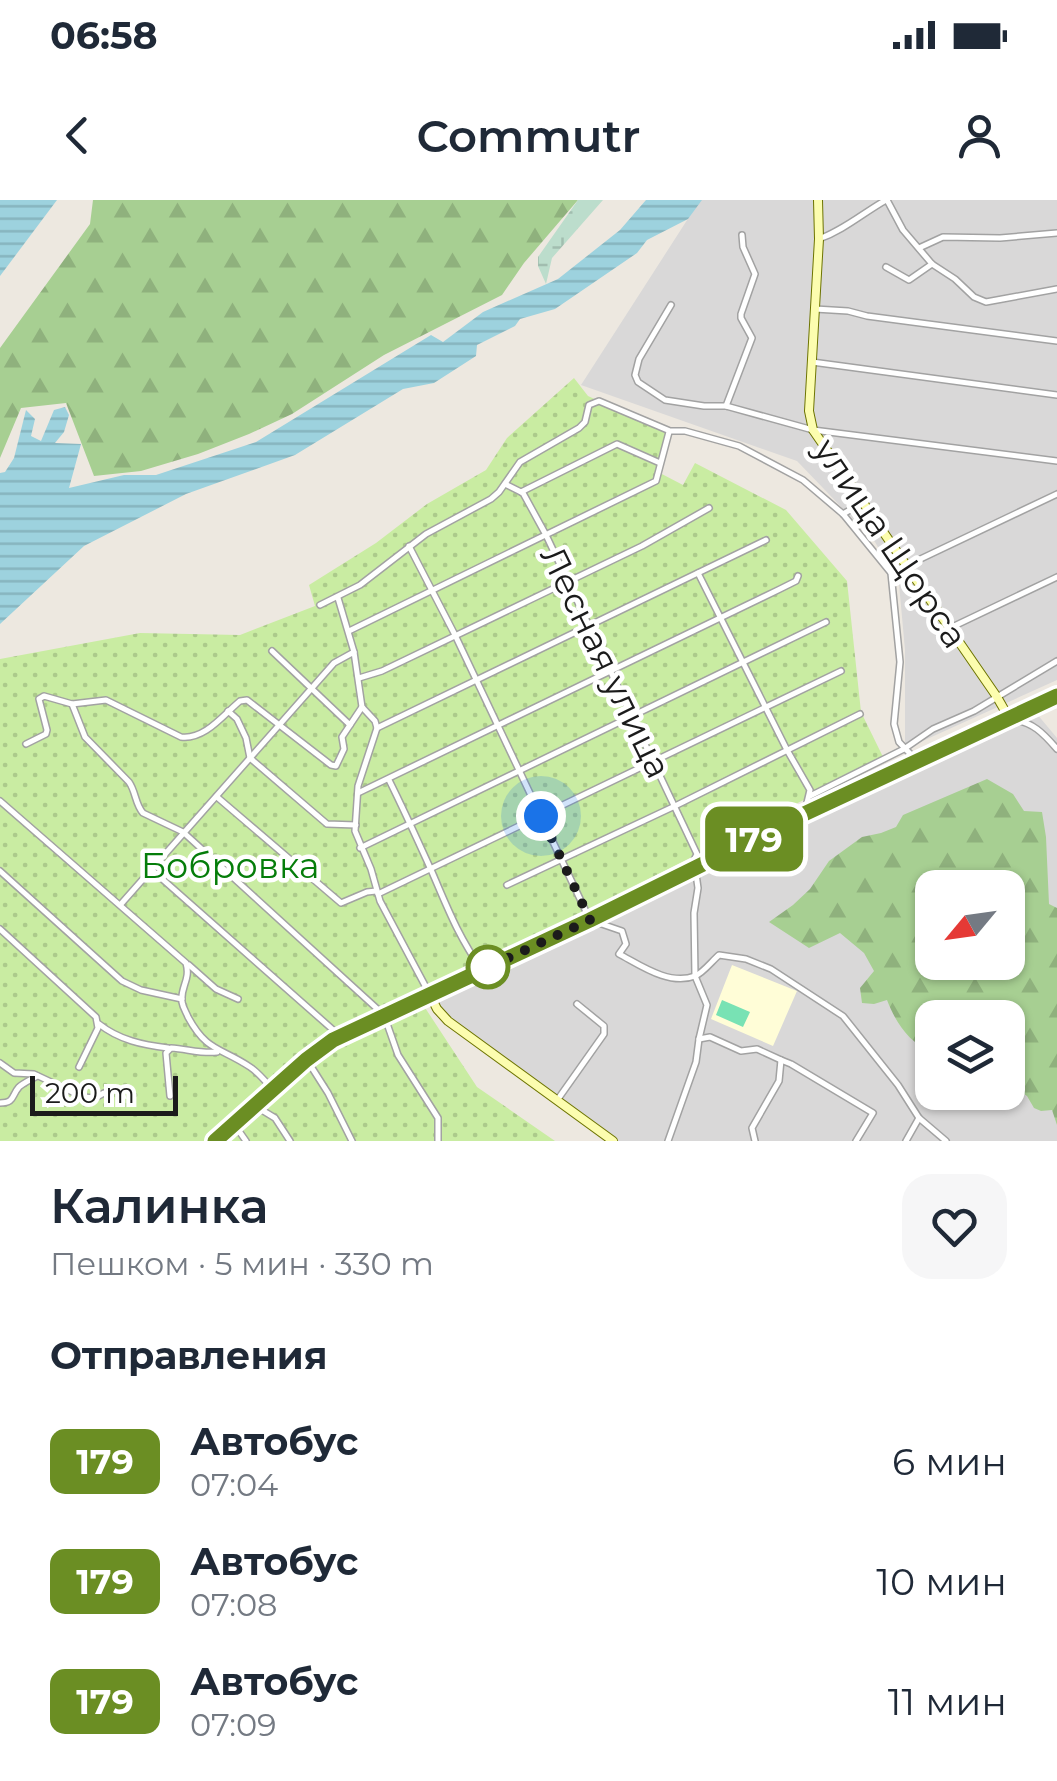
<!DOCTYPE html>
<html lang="ru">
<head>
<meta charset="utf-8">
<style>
  :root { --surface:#fff; --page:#f6f6f7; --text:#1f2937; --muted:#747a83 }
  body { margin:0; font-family:Montserrat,sans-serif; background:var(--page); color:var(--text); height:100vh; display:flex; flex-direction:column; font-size:38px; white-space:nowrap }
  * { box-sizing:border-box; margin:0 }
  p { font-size:32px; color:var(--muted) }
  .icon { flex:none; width:55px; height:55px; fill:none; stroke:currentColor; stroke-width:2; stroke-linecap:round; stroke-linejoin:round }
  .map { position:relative; height:941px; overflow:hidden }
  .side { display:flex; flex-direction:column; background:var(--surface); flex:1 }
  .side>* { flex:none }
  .badge { padding:0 20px; border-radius:15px; font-size:35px; line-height:65px }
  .needle { width:65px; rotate:241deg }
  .tools { position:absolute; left:915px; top:670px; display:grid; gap:20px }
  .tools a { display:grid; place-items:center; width:110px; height:110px; border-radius:20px; background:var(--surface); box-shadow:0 2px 8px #0004; font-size:50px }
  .scale { position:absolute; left:30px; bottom:25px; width:148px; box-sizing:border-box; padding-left:10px; border:5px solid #1b1b1b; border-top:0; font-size:28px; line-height:35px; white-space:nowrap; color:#1b1b1b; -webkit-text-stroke:8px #fff; paint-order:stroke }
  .you { position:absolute; width:50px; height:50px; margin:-25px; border:8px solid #fff; border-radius:50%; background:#1a73e8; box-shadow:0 0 0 15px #1a73e833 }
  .map>.badge { position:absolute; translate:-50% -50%; box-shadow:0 0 0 5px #fff }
  h2 { padding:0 50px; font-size:38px; line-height:90px }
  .round { display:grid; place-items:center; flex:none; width:105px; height:105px; border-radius:30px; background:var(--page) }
  .summary { display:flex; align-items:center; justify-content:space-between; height:170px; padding:0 50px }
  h1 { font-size:48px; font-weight:600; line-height:75px }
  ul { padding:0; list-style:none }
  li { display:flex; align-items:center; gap:30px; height:120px; padding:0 50px }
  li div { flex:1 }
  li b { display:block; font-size:38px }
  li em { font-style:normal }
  li .badge { min-width:110px; font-weight:700; text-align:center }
  .status { display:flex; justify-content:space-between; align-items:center; height:70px; padding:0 50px; background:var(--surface); direction:ltr }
  .status svg { height:28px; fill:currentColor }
  header { display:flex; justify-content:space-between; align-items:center; height:130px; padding:0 50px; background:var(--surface); font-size:45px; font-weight:600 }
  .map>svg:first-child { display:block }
</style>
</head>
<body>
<div class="status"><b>06:58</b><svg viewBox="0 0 49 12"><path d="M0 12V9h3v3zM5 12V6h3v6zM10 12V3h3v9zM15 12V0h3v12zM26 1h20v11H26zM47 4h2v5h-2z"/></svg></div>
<header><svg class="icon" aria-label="back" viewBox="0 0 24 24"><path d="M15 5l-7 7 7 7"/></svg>Commutr<svg class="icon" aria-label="person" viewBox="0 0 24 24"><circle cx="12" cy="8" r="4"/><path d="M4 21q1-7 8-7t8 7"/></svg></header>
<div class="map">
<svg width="1057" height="941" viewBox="0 0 1057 941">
  <defs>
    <pattern id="forest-firs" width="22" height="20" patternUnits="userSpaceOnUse" patternTransform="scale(2.5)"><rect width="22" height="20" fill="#a7cf92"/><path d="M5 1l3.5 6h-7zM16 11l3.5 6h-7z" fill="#8fb17d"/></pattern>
    <pattern id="wetland-marsh" width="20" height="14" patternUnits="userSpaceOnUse" patternTransform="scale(2.5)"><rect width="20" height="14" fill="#bcddcc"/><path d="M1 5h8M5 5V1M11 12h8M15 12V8" fill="none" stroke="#a1bdaf"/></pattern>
    <pattern id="garden-dots" width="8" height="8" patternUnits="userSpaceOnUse" patternTransform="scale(2.5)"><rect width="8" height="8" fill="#c9eca2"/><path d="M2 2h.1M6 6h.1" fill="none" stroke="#acca8b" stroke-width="1.8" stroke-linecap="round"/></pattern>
    <pattern id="water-rules" width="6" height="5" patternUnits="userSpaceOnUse" patternTransform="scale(2.5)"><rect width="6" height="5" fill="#9dd2de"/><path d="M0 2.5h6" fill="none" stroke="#87b4be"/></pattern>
  </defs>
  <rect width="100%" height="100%" fill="#ede8e0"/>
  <!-- residential -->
  <g fill="#d9d8d8" fill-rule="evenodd">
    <polygon points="700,0 1057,0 1057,480 905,549 905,450 899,384 875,342 797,261 581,185"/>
    <path d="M1037 514 1057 538V941H616L449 821 439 807 438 795 718 660 1001 534ZM932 688H1008V762H932ZM932 818H1008V892H932Z"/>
  </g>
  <!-- education -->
  <polygon fill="#fffdd7" points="732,765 797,791 773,846 711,819"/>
  <!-- forest -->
  <g fill="url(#forest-firs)" fill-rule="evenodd">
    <polygon points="93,0 578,0 524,63 502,95 384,155 292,214 249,234 198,254 141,271 94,276 66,203 21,208 0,258 0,148 90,24"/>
    <path d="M987 579 1013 594 1024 611 1042 612 1046 637 1049 704 1057 708V925L1052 910 1041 911 1034 908 1027 896 1011 885 1008 886V818H932V851C909 844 895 821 887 800L874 804 862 803 860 788 874 771 864 753 840 733 809 748 769 722 793 705 810 689 829 661 862 637 881 633 896 627 903 615ZM932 688H1008V762H932Z"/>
  </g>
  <!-- wetland -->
  <polygon fill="url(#wetland-marsh)" points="578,0 603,0 552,58 546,84 538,66 538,57"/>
  <!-- garden -->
  <polygon fill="url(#garden-dots)" points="574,178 588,196 649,224 670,232 658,272 683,285 695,263 786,310 847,381 861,512 884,559 418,797 477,887 555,941 0,941 0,459 140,433 240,435 315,406 309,385 376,343 427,304 486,270 507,238"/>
  <!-- pitch -->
  <polygon fill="#78e2b4" points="722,800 750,812 743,827 716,815"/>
  <!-- water -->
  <g fill="url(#water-rules)">
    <polygon points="0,0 57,0 0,76"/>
    <polygon points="646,0 702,0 688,19 647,40 637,53 555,109 520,119 515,126 477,145 476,156 434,183 403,189 295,255 186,294 84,346 0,424 0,273 5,272 14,258 26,210 35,219 31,236 41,241 54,210 65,207 69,215 64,232 55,243 81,244 69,288 124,275 156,275 256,242 431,135 443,142 483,112 558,79 620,30"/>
  </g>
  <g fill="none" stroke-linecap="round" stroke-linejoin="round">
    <!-- street casing -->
    <g stroke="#a2a2a2" stroke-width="8">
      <g id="street">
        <polyline points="887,0 903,30 932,64 955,79 974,97 986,102 1057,89"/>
        <path d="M819 39C844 30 863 13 886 0"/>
        <polyline points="919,48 943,37 1000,38 1057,33"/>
        <polyline points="886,67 909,80 932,64"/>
        <polyline points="671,105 639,159 635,175 638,182 665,200 704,206 726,206 813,230 1057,261"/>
        <polyline points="815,109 848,111 867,116 1057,141"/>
        <polyline points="812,162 1057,195"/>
        <polyline points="726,206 752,138 741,118 741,114 755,74 743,47 742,35"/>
        <polyline points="505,284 523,293 546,335 697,654 694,660 698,688 694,713 695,776 707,805 699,839 696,862 668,941"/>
        <polyline points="521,292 617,244 660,263"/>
        <polyline points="843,314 862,303"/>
        <path d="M409 346 455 435 590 720 622 731 626 744 619 754C640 765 669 786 695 776 703 773 712 761 719 755L746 759 771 769 843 816 898 885 919 918 946 941"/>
        <polyline points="698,373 787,550 810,590 805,611"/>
        <polyline points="891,373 1057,294"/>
        <polyline points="338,398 354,452 362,507 375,521 377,528 358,586 355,631 371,669 380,701 429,793"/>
        <polyline points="320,405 360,385 426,334 491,299 499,292 520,262 579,228 585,222 589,205 599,201 670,231 685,231 739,246 803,280 843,314 891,373 900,462 894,524 899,542 917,561"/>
        <polyline points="950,428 1057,377"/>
        <polyline points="349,431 656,281 669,232"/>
        <polyline points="272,451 350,525 362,507"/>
        <polyline points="359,478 382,471 642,346 709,308"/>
        <path d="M72 504 85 537 129 582C136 592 135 604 143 613L183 632 384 815 398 855 438 918V941"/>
        <polyline points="228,511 237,519 246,538 250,558 327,624 356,625"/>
        <path d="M1011 519C1033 522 1043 533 1057 549"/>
        <polyline points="377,528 766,340"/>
        <path d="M26 544 46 534 47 530 39 499 44 496 72 504 106 500 181 537C205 540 223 515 240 501L247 500 331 565 336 566 344 549 342 537 350 525"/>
        <path d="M389 580C404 610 418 641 432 672 448 709 458 736 482 770"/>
        <polyline points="358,593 780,389 796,381 798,376"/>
        <polyline points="810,596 904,549 933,529 974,511 1057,461"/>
        <polyline points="217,597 341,703 367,692 376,691"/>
        <path d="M0 601 186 763C191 780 180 787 182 802 183 808 186 812 188 817 207 852 220 847 250 867 259 873 266 882 273 890"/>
        <polyline points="360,648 826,422"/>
        <polyline points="152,670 340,836"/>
        <polyline points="0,671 122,781 141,790 182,799"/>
        <polyline points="507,685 675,606 860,514"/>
        <polyline points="378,694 841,471"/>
        <polyline points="121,704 334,463 354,452"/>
        <polyline points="0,729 96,817 98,828 79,867"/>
        <polyline points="189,765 216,789 238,799"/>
        <path d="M99 824C119 840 143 845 168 848"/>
        <polyline points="699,839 710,837 741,851 757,849 781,860"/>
        <polyline points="307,860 328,893 352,941"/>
        <polyline points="0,863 14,873 34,874 83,897 95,898 104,893"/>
        <path d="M170 896 166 853 171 848C187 849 202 854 217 852"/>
        <polyline points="558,899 604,834 604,826 577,804"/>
        <path d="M0 903C15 903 11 896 19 887 23 883 32 879 37 876"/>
        <polyline points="255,906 275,918 290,941"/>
        <polyline points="234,924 246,941"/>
        <polyline points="755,941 752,928 779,881 781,860 791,864 873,913 856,941"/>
        <polyline points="906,941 919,918"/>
      </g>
    </g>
    <!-- secondary casing -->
    <g stroke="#6d7400" stroke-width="10">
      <g id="secondary">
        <polyline points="818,0 819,39 809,211 813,230 997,497 1009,518"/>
        <polyline points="429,793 437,809 448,821 613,941"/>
        <polyline points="215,941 307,860 333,840 590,720 805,614 1057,496"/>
      </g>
    </g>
    <!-- street -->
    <use href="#street" stroke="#fff" stroke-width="5"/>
    <!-- secondary -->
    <use href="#secondary" stroke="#fcfdaf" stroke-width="8"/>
  </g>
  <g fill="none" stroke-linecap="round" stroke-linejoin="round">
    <!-- line casing -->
    <g stroke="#fff" stroke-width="22">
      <polyline id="line" points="215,941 306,860 333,840 590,720 804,614 1057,496"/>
    </g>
    <!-- line -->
    <use href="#line" stroke="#6b8e23" stroke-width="15"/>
    <!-- walk -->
    <polyline stroke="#1b1b1b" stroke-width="10" stroke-dasharray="0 18" points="488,767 482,770 590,720 541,616"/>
  </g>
  <!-- markers -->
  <circle fill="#fff" stroke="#6b8e23" stroke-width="5" cx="488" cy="767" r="20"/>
  <g text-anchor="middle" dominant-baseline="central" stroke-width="9" stroke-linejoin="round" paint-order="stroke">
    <!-- street labels -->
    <g font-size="35" fill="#1b1b1b" stroke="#fff">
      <text transform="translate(891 343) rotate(56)">улица Щорса</text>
      <text transform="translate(606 462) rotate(64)">Лесная улица</text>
    </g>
    <!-- park labels -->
    <g font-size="35" fill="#057d0a" stroke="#fff">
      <text x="230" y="665">Бобровка</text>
    </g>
  </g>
</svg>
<div class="tools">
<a><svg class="needle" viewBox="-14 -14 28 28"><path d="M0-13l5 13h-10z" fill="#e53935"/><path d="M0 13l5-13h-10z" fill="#747a83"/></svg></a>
<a><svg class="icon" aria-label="layers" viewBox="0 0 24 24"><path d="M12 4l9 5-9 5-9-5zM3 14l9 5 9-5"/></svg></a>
</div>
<div class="scale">200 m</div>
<div class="you" style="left:541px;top:616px"></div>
<b class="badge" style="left:754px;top:639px;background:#6b8e23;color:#fff">179</b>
</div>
<section class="side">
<div class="summary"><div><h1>Калинка</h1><p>Пешком · 5 мин · 330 m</p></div><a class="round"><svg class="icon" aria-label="heart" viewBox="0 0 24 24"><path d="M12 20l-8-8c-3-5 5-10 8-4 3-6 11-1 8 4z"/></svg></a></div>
<h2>Отправления</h2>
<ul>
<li><span class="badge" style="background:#6b8e23;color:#fff">179</span><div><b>Автобус</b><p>07:04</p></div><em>6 мин</em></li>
<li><span class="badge" style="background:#6b8e23;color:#fff">179</span><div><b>Автобус</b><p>07:08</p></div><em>10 мин</em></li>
<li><span class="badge" style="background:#6b8e23;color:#fff">179</span><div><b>Автобус</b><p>07:09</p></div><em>11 мин</em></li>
</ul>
</section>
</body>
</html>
